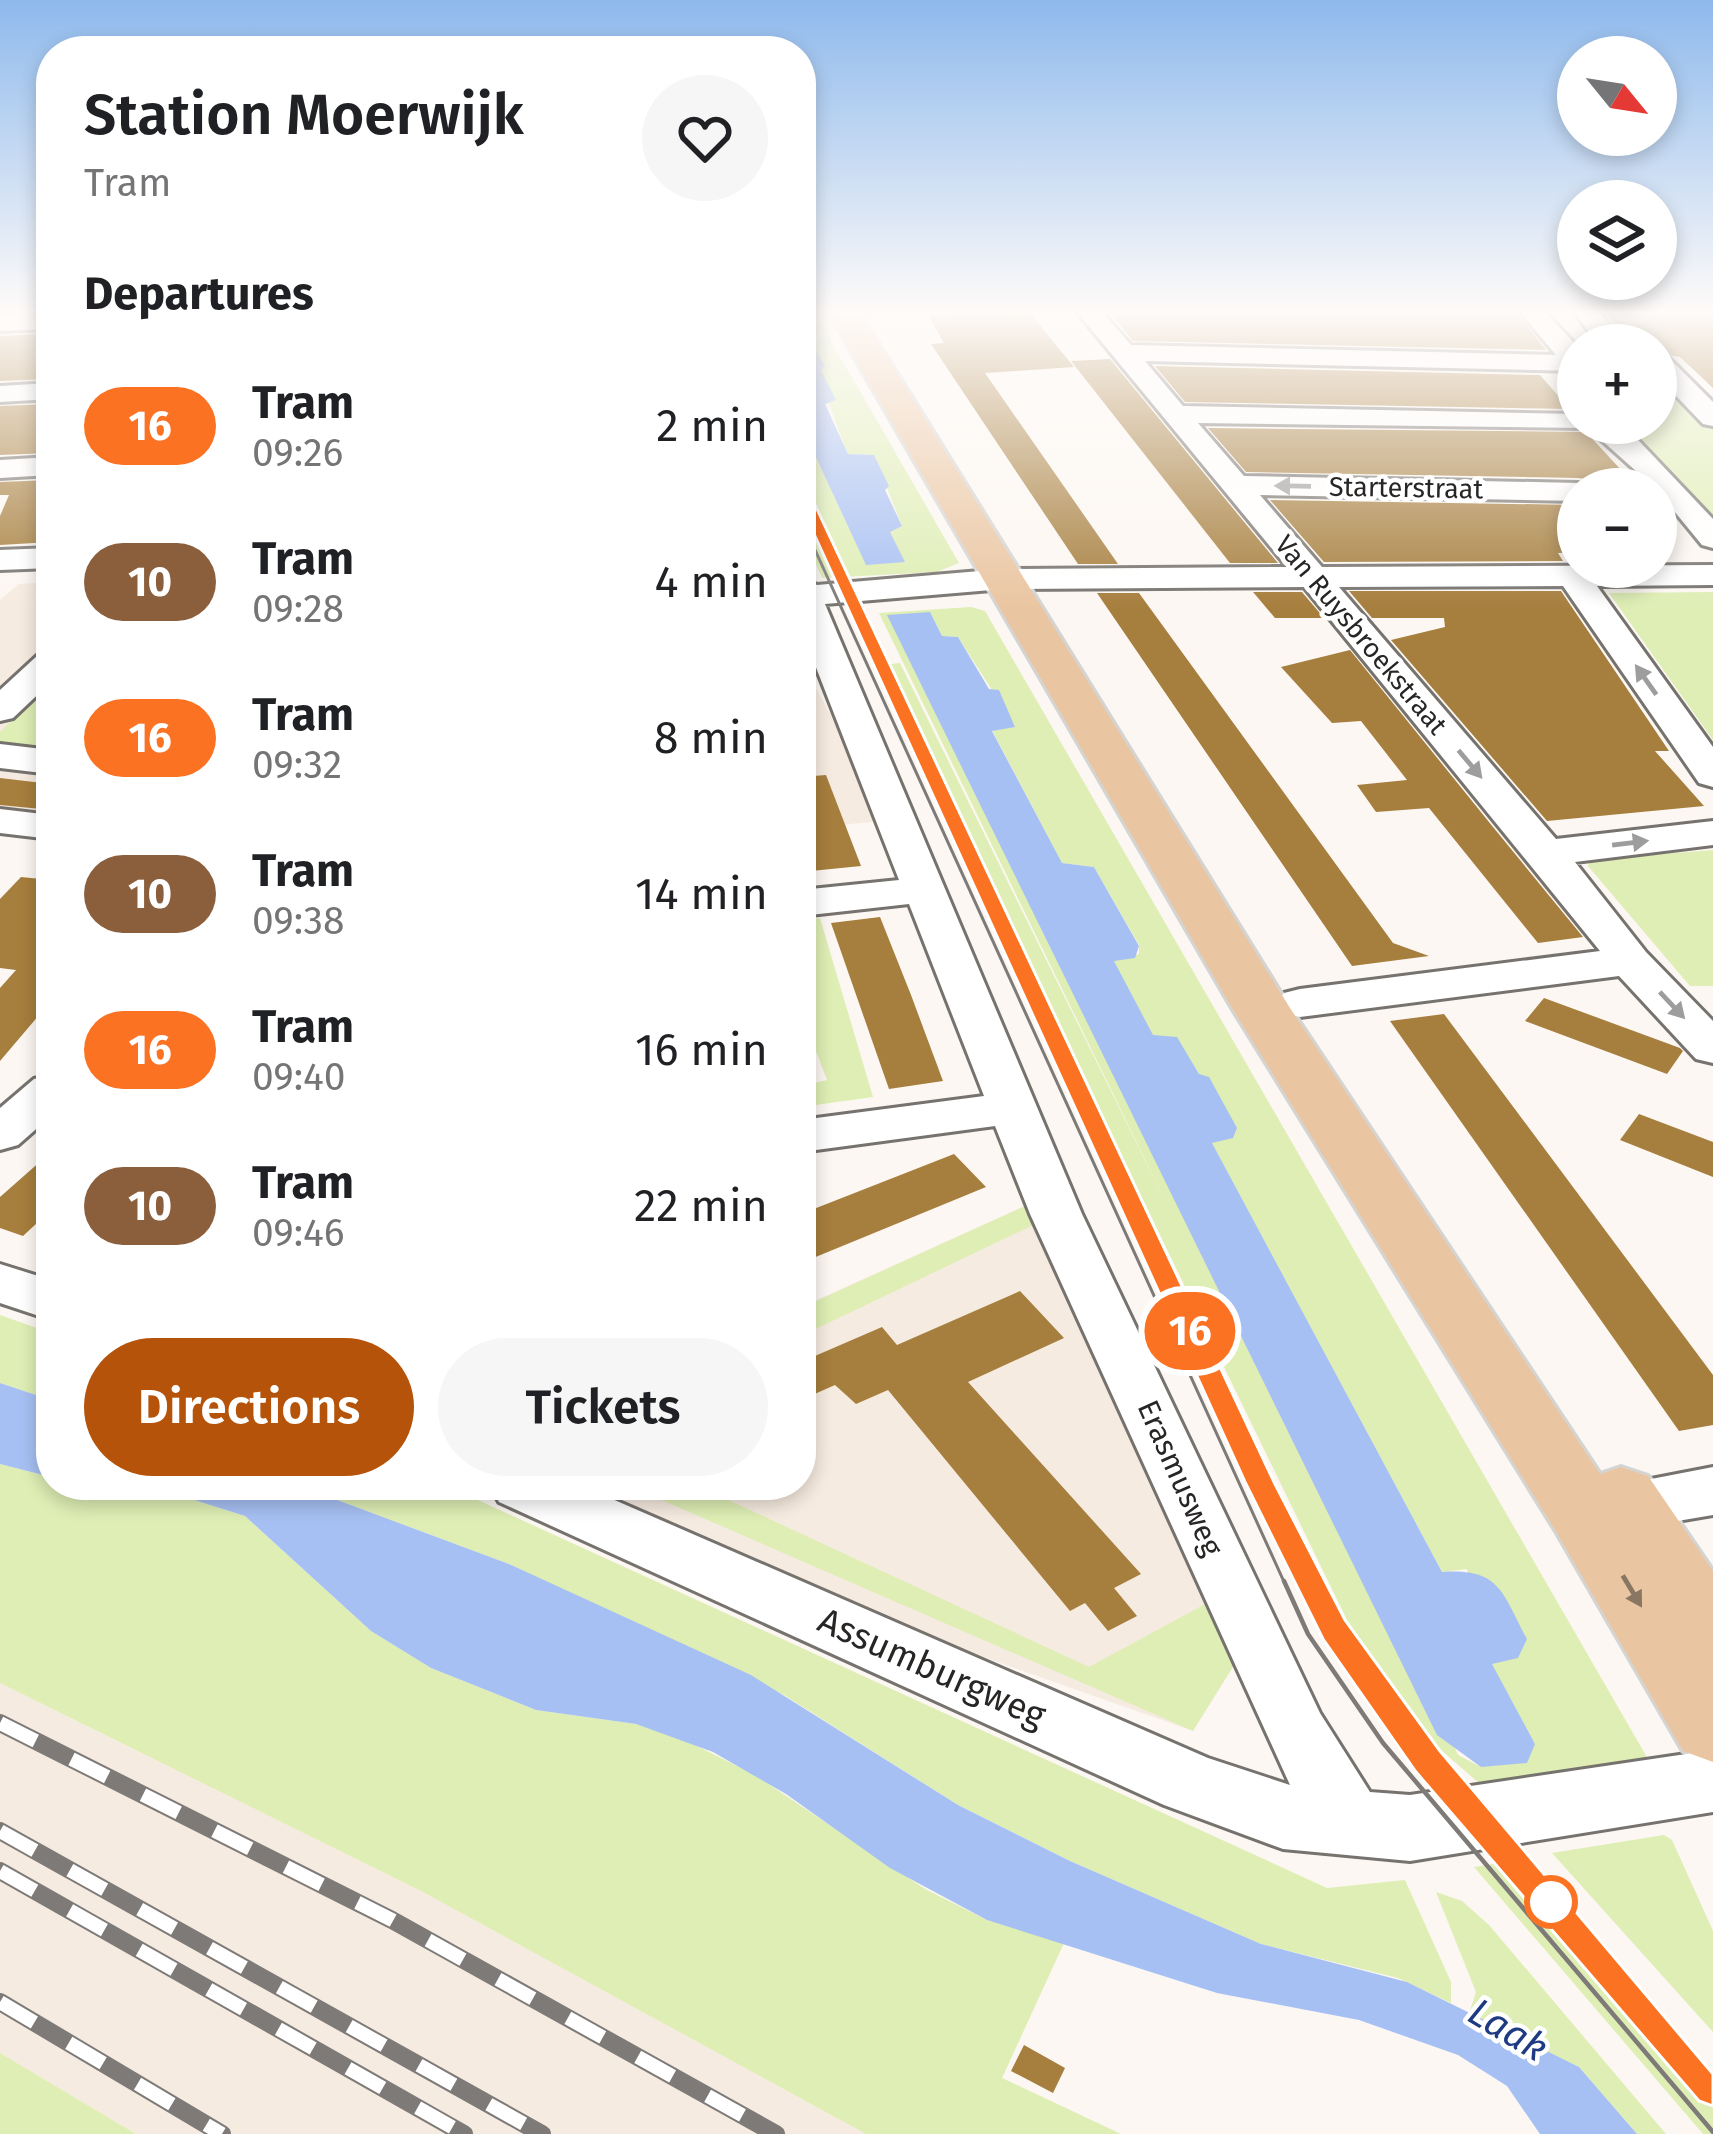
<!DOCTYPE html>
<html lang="en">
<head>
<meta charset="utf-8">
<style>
  :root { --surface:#fff; --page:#f6f6f6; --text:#202124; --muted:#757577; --accent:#b45309 }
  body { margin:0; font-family:"Fira Sans",sans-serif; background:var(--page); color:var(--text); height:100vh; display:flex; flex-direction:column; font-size:45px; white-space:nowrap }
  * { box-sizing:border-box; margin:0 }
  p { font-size:39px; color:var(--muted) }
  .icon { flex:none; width:66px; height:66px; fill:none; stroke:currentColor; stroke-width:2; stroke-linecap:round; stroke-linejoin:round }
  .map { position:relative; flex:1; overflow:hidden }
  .details { position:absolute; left:36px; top:36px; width:780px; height:1464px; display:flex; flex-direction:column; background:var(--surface); border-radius:48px; box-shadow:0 6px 18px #0003 }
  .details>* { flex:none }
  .badge { padding:0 24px; border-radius:39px; font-size:42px; line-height:78px }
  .needle { width:78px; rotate:120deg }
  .tools { position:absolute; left:1557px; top:36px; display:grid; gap:24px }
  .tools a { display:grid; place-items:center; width:120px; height:120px; border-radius:50%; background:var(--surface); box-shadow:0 6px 18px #0003; font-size:60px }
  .map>.badge { position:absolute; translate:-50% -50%; box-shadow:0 0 0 6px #fff }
  h2 { padding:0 48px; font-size:45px; line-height:108px }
  .round { display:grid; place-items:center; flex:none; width:126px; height:126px; border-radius:63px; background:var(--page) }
  .head { display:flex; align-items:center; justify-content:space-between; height:204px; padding:0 48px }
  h1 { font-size:57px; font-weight:600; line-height:90px }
  .cta { display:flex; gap:24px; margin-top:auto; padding:24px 48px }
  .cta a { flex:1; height:138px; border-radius:72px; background:var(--accent); color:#fff; font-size:48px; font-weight:600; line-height:138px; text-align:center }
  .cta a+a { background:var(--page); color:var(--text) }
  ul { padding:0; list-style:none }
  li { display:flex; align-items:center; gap:36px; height:156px; padding:0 48px }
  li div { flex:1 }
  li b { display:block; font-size:45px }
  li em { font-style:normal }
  li .badge { min-width:132px; font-weight:700; text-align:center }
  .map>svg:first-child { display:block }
</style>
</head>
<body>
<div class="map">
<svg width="1713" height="2134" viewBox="0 0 1713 2134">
  <rect width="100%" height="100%" fill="#fcf7f2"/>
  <!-- built -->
  <g fill="#f6ebe0">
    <polygon points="51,582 51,829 0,823 0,600 19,584"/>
    <polygon points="807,673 890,820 801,829 801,674"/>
    <polygon points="1049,1195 1234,1665 1193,1731 497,1485 801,1485 801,1307"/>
    <polygon points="0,1683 423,1892 866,2134 136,2134 0,2053"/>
  </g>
  <!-- green -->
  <g fill="#deeeb4" fill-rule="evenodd">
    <path d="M801 312 816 315 959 563 937 572 822 578 801 529V425L866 564 904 561 889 531 902 526 874 455 848 454C831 416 825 378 806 341L801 342Z"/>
    <polygon points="1656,370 1713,425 1713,524 1621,423 1656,423"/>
    <polygon points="1713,592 1713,740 1609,593"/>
    <path d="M971 607 985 611 1652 1766 1488 1791 1432 1742 1469 1795 1452 1796 1380 1688 883 665 900 663 1174 1219 879 613ZM930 612 942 636 958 637 1015 726 992 730 1062 863 1094 867 1139 945V954L1113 960 1153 1036 1177 1038 1199 1074 1211 1142 1442 1572 1467 1569 1491 1664 1535 1744 1481 1767 1458 1755Z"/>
    <polygon points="51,683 51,749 0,746 0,732"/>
    <polygon points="1713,850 1713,986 1690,986 1588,866 1590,860"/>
    <polygon points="820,918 873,1097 801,1107 801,1086 827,1080 809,1033 801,1034 801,939 813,937 806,920"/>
    <polygon points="1049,1195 1056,1214 801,1336 801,1308"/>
    <polygon points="0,1315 51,1333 51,1400 0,1383"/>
    <polygon points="0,1464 51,1477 51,1485 99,1485 191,1499 245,1516 371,1631 431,1668 536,1710 636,1724 681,1738 755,1775 925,1889 987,1920 1064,1943 1002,2078 1121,2134 866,2134 423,1892 0,1683"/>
    <polygon points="297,1485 445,1485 1327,1888 1405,1880 1451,1982 1451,2003 1398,1978 1261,1944 1070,1861 958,1805 784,1695 509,1564"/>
    <polygon points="627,1485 696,1485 1089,1667 1207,1603 1234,1665 1193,1731"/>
    <polygon points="1664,1835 1672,1840 1713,1931 1713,2032 1552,1853"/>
    <polygon points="1525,1859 1713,2072 1713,2134 1703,2134 1474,1867"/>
    <polygon points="1436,1892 1462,1901 1489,1925 1666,2134 1637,2134 1579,2067 1469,2014 1476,1992"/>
    <polygon points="0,2053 136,2134 0,2134"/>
  </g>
  <!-- water -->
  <g fill="#a7c0f3">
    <polygon points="801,342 811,343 825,366 821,370 836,400 825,404 848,454 874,455 889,486 885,490 902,526 890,532 905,562 866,565 801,425"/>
    <path d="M930 612 942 636 958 637 989 689 999 690 1015 727 992 731 1062 863 1094 867 1139 946 1135 958 1114 961 1153 1035 1177 1037 1199 1074 1209 1077 1237 1128 1233 1138 1212 1143 1442 1572C1501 1568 1502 1593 1527 1639L1518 1658 1492 1664 1535 1744 1527 1763 1481 1767 1437 1735 887 615Z"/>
    <polygon points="0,1383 51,1400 51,1477 0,1464"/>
    <polygon points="99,1485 297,1485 509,1564 751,1675 958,1805 1070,1861 1261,1944 1407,1982 1579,2067 1637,2134 1540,2134 1507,2086 1458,2055 1359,2020 1217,1993 987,1920 890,1868 786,1794 713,1752 636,1724 536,1710 431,1668 371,1631 245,1516 191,1499"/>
  </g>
  <!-- building -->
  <g fill="#a67e3d">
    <polygon points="1029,312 1074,367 985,373 1118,564 1078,564 931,344 944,343 928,315"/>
    <polygon points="1109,312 1516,312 1546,350 1133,341"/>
    <polygon points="1606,314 1713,316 1713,388 1680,357 1656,353 1656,345 1632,345"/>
    <polygon points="43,334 37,345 51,344 51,379 0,381 0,336"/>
    <polygon points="1110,359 1278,563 1230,563 1071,361"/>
    <polygon points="1155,366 1540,375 1570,409 1185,402"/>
    <polygon points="51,404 51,453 0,455 0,406"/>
    <polygon points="1208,428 1586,432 1635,485 1578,478 1246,472"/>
    <polygon points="51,480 39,513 51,512 51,542 0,545 0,516 9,495 0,495 0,482"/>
    <polygon points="1270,500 1578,505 1578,552 1558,553 1563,561 1324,562"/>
    <polygon points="1349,591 1561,591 1669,751 1655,751 1704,806 1547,821 1391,640 1445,627 1444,618 1372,618"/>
    <polygon points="1253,592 1302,592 1324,618 1275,618"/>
    <polygon points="1097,593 1139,593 1393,943 1429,956 1352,966"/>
    <polygon points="1350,650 1493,827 1583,937 1538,943 1429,808 1376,812 1357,785 1407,780 1361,721 1332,723 1281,667"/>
    <polygon points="826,775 861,866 801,872 801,777"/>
    <polygon points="0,778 51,784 51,810 0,805"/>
    <polygon points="21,877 51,880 51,1001 0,1061 0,988 16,970 0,968 0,899"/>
    <polygon points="880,917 911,995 943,1081 889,1089 831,923"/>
    <polygon points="1544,998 1680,1048 1683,1051 1667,1074 1525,1021"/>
    <polygon points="1444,1014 1713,1375 1713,1425 1679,1431 1390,1021"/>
    <polygon points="1639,1114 1713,1142 1713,1177 1620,1140"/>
    <polygon points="51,1152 51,1210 23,1236 0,1228 0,1197"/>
    <polygon points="954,1154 986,1187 801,1263 801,1214"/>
    <polygon points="1020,1291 1064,1338 968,1382 1141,1574 1114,1588 1137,1616 1108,1631 1085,1603 1070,1611 888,1390 856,1404 835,1385 801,1400 801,1362 882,1327 897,1345"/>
    <polygon points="1024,2045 1065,2068 1053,2093 1011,2071"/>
  </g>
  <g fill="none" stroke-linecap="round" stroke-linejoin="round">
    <!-- minor casing -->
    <g stroke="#76726e" stroke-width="6">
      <g id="minor">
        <polygon points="1077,312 1102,312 1131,345 1556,355 1520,312 1545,312 1578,347 1578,371 1145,361 1183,406 1578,414 1578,423 1622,423 1713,519 1713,548 1702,545 1656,489 1588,428 1198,423 1244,476 1578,483 1591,489 1578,489 1578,501 1260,495 1322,567 1713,565 1713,585 1597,586 1713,747 1713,787 1699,783 1563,586 1339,587 1556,839 1713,821 1713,845 1575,862 1646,952 1713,1021 1713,1063 1696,1059 1619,976 1300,1017 1284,1013 1277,1003 1284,993 1300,989 1600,951 1304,587 1003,589 825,604 1082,1214 1320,1713 1370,1792 1410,1795 1713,1750 1713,1812 1410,1861 1283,1849 1164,1805 499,1502 490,1485 580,1485 1208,1758 1290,1785 1030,1214 995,1126 801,1152 801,1120 984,1096 909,904 801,916 801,890 899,880 801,629 801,576 817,585 1003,569 1287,567"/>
        <polygon points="1574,312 1599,312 1626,345 1599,345"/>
        <polygon points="51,313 51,329 0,331 0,315"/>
        <polygon points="1656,357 1669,358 1713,402 1713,426 1703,424 1656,375"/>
        <polygon points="51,383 51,399 0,402 0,386"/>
        <polygon points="51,457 51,475 0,478 0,460"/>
        <polygon points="51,548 51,568 0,570 0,550"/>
        <polygon points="51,652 51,682 13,718 0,721 0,690 38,655"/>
        <polygon points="0,744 51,750 51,774 0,768"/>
        <polygon points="0,809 51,815 51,839 0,833"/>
        <polygon points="51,1075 51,1116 18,1145 0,1150 0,1108 34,1079"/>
        <polygon points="0,1264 51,1280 51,1320 0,1303"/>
        <polygon points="1713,1467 1713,1515 1601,1534 1579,1527 1570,1510 1579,1493"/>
      </g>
    </g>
    <!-- major casing -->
    <g stroke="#d4d4d3" stroke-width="6">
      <polygon id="major" points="828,312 859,312 1290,1008 1600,1474 1621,1467 1648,1476 1713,1571 1713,1762 1683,1751 1557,1533 1232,1008"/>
    </g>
    <!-- minor -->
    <use href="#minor" fill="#fff" fill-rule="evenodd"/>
    <!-- major -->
    <use href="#major" fill="#eac5a1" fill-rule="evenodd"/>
    <!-- tram-far1 -->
    <g stroke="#7d7a78" stroke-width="3">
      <polyline points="801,489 820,533"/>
      <polyline points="801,519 1285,1584"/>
      <polyline points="1057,1045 1311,1584"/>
    </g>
    <!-- tram -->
    <g stroke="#7d7a78" stroke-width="4.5">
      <polyline points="1284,1581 1308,1634 1383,1743 1713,2132"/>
      <path d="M1309 1581C1409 1770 1572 1927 1713 2087"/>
    </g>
    <!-- rail casing -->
    <g stroke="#7d7a78" stroke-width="18">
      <g id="rail">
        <polyline points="0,1723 392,1920 776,2134"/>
        <polyline points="0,1831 542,2134"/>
        <polyline points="0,1871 464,2134"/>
        <polyline points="0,2002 222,2134"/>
      </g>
    </g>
    <!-- rail -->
    <use href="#rail" stroke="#fff" stroke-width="14" stroke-dasharray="40" stroke-linecap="butt"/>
  </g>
  <!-- one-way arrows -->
  <defs><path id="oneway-solid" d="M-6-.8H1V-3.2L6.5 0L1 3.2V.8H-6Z" transform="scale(3)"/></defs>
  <g fill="#9e9d9d">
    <use href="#oneway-solid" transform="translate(1293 486) rotate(-179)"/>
    <use href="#oneway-solid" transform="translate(1646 680) rotate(-125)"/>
    <use href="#oneway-solid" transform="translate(1470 764) rotate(50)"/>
    <use href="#oneway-solid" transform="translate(1630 843) rotate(-7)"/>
    <use href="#oneway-solid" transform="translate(1672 1005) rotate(47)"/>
  </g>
  <use fill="#897663" href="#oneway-solid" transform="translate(1632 1591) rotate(59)"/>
  <!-- sky -->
  <linearGradient id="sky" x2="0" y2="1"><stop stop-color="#8eb9ec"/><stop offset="0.51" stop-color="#fefbf9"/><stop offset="1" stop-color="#fefbf9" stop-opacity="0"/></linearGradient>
  <rect width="1713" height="610" fill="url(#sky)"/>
  <!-- line -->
  <polygon fill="#fa7222" stroke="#fff" stroke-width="3" points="801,485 808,490 1275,1484 1345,1620 1440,1751 1713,2074 1713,2106 1699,2101 1416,1772 1323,1639 1246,1484 794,490"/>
  <!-- markers -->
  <circle fill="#fff" stroke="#fa7222" stroke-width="6" cx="1551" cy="1902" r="24"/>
  <g text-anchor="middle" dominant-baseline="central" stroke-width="9" stroke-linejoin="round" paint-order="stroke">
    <!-- far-street labels -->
    <g font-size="27" fill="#282625" stroke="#fff">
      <text transform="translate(1406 488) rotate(1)">Starterstraat</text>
      <text transform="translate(1361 635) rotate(50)">Van Ruysbroekstraat</text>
    </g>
    <!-- street labels -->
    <g font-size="30" fill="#282625" stroke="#fff">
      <text transform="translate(1180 1478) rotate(66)">Erasmusweg</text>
    </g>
    <!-- near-street labels -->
    <g font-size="36" fill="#282625" stroke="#fff">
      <text transform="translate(932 1668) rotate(24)">Assumburgweg</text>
    </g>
    <!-- near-water labels -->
    <g font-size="39" font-style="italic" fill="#1d3a82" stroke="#fff">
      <text transform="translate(1508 2030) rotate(31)">Laak</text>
    </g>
  </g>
</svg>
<div class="tools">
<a><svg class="needle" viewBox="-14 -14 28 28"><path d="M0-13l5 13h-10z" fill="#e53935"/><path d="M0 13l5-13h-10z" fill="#757577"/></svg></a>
<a><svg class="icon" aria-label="layers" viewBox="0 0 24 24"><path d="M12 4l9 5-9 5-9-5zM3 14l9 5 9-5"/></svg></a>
<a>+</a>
<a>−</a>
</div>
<b class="badge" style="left:1190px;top:1331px;background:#fa7222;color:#fff">16</b>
<section class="details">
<div class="head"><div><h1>Station Moerwijk</h1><p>Tram</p></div><a class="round"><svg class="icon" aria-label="heart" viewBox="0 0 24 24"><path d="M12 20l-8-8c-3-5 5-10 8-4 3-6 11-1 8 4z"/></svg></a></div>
<h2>Departures</h2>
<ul>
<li><span class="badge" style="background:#fa7222;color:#fff">16</span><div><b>Tram</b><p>09:26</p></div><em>2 min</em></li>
<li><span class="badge" style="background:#8b5e3c;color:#fff">10</span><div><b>Tram</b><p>09:28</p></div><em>4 min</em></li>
<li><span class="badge" style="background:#fa7222;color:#fff">16</span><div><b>Tram</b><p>09:32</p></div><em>8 min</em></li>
<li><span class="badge" style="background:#8b5e3c;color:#fff">10</span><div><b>Tram</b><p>09:38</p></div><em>14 min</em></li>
<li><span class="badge" style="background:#fa7222;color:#fff">16</span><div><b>Tram</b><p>09:40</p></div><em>16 min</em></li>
<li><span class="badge" style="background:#8b5e3c;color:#fff">10</span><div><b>Tram</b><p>09:46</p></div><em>22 min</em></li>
</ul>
<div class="cta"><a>Directions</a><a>Tickets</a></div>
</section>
</div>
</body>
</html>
